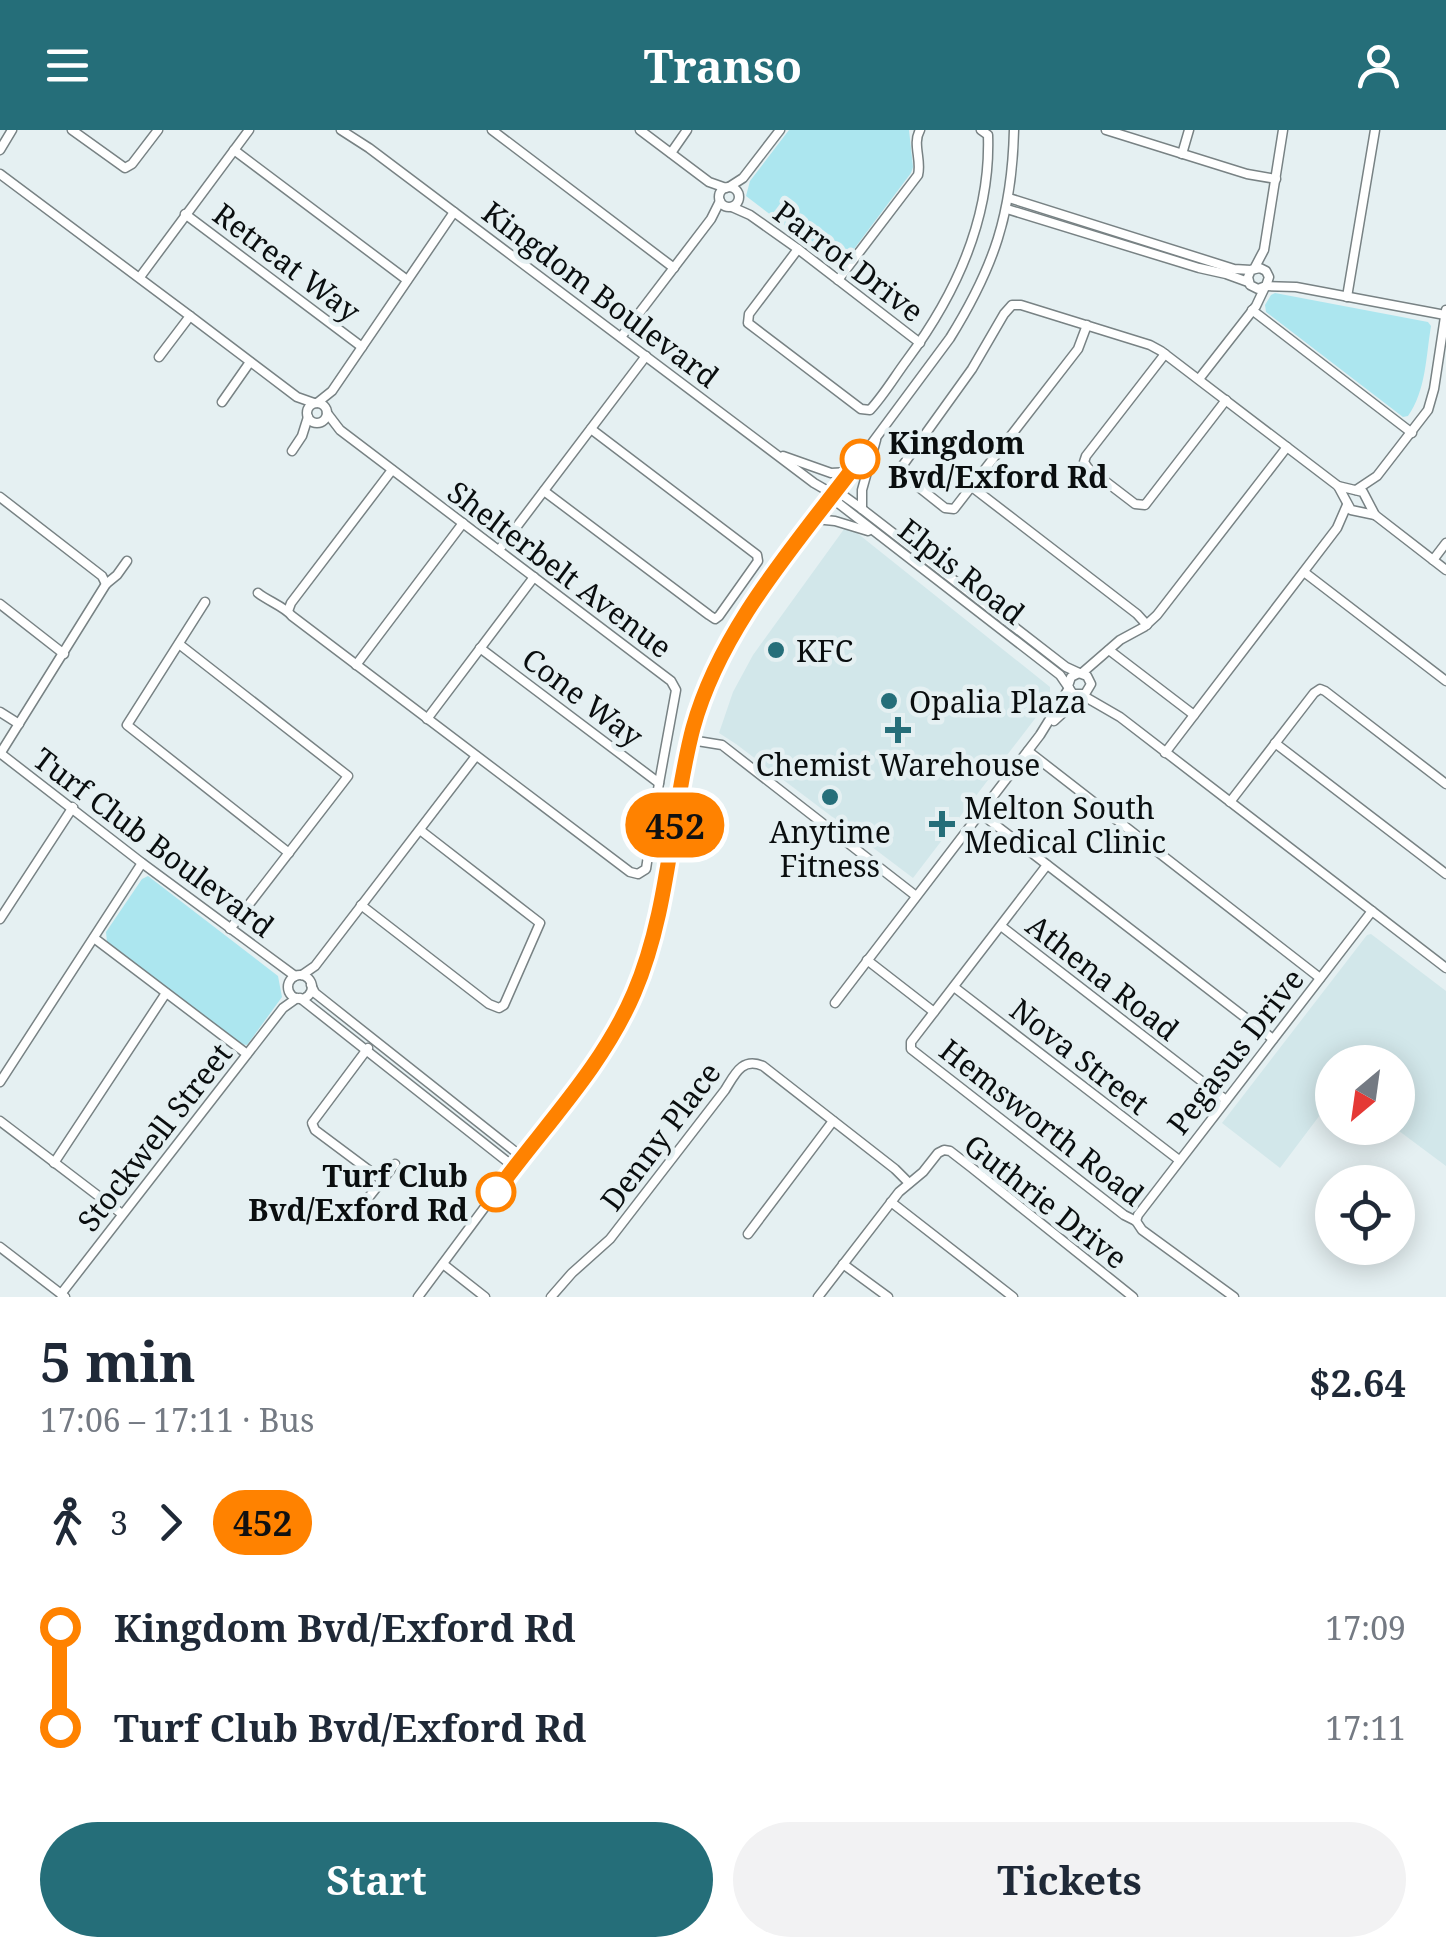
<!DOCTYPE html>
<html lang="en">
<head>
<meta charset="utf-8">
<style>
  :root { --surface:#fff; --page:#f2f2f3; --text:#1f2937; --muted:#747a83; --accent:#256e79 }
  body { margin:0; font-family:"Noto Serif",serif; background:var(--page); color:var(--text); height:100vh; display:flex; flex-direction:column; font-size:38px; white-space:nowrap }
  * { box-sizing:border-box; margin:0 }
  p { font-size:32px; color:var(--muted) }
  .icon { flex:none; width:55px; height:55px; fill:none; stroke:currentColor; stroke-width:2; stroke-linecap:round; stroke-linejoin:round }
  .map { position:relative; height:1167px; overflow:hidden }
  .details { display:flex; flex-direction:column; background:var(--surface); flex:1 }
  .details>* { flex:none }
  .badge { padding:0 20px; border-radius:32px; font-size:35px; line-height:65px }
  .needle { width:65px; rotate:209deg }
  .buttons { position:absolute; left:1315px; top:915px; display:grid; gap:20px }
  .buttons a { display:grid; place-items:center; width:100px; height:100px; border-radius:50%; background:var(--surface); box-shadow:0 5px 25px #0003; font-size:50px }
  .map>.badge { position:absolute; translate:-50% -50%; box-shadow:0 0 0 5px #fff }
  .legs { display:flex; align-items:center; gap:15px; height:110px; padding:0 40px; font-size:32px }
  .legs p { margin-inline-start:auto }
  .head { display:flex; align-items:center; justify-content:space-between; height:170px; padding:0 40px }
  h1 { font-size:55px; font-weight:700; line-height:75px }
  .cta { display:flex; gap:20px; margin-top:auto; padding:20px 40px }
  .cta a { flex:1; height:115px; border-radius:60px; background:var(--accent); color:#fff; font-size:40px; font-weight:700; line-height:115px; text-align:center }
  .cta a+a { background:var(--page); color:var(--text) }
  ul { padding:0 40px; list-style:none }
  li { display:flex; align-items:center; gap:35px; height:100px; font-size:38px }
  li i { display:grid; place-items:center; width:15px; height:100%; margin:0 12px; background:currentColor }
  li i::after { content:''; width:25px; height:25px; margin:-12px; border:8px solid; border-radius:50%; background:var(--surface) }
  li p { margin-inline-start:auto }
  li:first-child i { background:linear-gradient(#0000 50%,currentColor 0) }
  li:last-child i { background:linear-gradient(currentColor 50%,#0000 0) }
  header { display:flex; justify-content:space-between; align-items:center; height:130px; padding:0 40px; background:var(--accent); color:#fff; font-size:45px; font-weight:700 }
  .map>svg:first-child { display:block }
</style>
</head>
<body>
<header><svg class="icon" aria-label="menu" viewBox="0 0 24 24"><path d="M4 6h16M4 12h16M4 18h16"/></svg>Transo<svg class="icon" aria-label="person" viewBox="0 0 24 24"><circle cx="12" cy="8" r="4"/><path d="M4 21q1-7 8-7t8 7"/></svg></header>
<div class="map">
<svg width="1446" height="1167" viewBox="0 0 1446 1167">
  <rect width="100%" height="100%" fill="#e5f0f2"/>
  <!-- built -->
  <g fill="#d2e7ea">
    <polygon points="847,395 1050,557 1050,569 913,748 736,614 719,603 733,562 753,525"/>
    <polygon points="1371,804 1446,861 1446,1036 1395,998 1398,998 1398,932 1332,932 1332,969 1280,1038 1222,993 1367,805"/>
  </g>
  <!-- green -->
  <g fill="#ace6ef">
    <polygon points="789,0 909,0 913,37 911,43 842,135 837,135 841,129 836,125 831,131 746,66 750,51"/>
    <path d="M1275 163 1428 192 1431 196C1426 226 1426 261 1408 286L1403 287 1266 182 1265 175 1271 165Z"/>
    <polygon points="148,746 278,846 282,867 247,915 239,914 107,812 106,802 142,749"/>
  </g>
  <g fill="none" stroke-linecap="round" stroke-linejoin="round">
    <!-- minor casing -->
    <g stroke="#788284" stroke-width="11">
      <g id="minor">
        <polyline points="72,0 125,38 132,34 158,0"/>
        <polyline points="341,0 369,18 814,353 833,364 844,366 862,379 1066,537 1079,543"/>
        <polyline points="492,0 674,138"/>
        <polyline points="640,0 709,52 726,58"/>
        <polyline points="1106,0 1247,44 1276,49"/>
        <polyline points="0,20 12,0"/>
        <polyline points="234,20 407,150"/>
        <polyline points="671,23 687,0"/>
        <polyline points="1182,24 1189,0"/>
        <polyline points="0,44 190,186 159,227"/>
        <polyline points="729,57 743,48 780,0"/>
        <circle cx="729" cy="67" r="10"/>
        <polyline points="1009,68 1234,139 1251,140 1260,138 1266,141 1269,147 1266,156 1258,159 1250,155 1248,147 1251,140"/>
        <polyline points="732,77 750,85 798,119 920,213"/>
        <polyline points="1007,79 1199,138 1226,144 1248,152"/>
        <polyline points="185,84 362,217"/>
        <path d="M798 119 749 184 748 193 861 279 870 280C884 265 895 246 907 230 956 164 991 89 988 5L981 0"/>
        <polyline points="1254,139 1264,120 1283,0"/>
        <polyline points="140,147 249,0"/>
        <path d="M838 150 918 45C922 30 912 14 920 0"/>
        <polyline points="1266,156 1296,157 1445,185"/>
        <polyline points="1347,167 1375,0"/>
        <polyline points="1252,180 1412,303"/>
        <polyline points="190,186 297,267 314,273"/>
        <polyline points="1087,195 1078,219 954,379 945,378 901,343 903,335 972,239 1004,184 1012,175 1021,175 1150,215 1161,221 1338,356 1351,380 1375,385"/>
        <polyline points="621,207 711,89 720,71"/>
        <polyline points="1165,224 1086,326 1084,332 1088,338 1135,374 1145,375 1226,270"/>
        <polyline points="1199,249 1256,176 1265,157"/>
        <polyline points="222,272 250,232"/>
        <polyline points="317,273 332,261 454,82"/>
        <circle cx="317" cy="283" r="10"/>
        <polyline points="292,321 302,306 308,287"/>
        <polyline points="783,326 831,343 850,342"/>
        <polyline points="1338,356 1363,362 1375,385 1446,440"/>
        <polyline points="972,357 1137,484 1147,495"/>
        <polyline points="1356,360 1377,346 1428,280 1434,259 1446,180"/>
        <polyline points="544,361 709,485 715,489 719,486 758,431 757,425 591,299"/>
        <polyline points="833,364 838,373 1060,545 1073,564 1085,564 1091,554 1087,546 1079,543 1071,547 1068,556"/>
        <polyline points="0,367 102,446 106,454"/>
        <polyline points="862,379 862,360 876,310"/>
        <polyline points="815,389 835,391 868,401"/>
        <polyline points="499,420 646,226"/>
        <polyline points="1433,430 1446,413"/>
        <polyline points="1304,442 1446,551"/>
        <path d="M258 463C268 471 285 477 292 486L630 742 638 744 646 739 659 653 676 560 671 551 340 300 327 283"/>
        <polyline points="205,472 127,595 289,723"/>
        <polyline points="0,474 64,524"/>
        <polyline points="288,481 291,473 392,340"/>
        <polyline points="179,514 348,646 230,799"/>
        <polyline points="480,518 659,653"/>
        <polyline points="1109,520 1194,585"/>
        <polyline points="356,535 463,393"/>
        <polyline points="1082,543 1120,510 1144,497 1157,485 1287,317"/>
        <polyline points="1082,565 1120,587 1446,838"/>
        <polyline points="0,582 19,594"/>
        <polyline points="427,589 534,447"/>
        <polyline points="1054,591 1080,567"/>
        <polyline points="691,610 722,615 916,766"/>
        <polyline points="1275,613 1446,744"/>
        <polyline points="1028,621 1320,848"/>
        <polyline points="0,623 142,733 295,846"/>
        <polyline points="1165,623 1337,398 1347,375"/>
        <polyline points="0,624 106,454 117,445 127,431"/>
        <polyline points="1230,672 1314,563 1320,559 1325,561 1446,654"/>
        <polyline points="980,683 1273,909"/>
        <polyline points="1047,735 911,912 911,919 1124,1085 1136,1091 1142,1100 1234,1167"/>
        <polyline points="361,775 489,874 499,878 504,875 540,793 420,700"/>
        <polyline points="0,789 73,677"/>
        <polyline points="1001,796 1226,970"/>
        <polyline points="94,808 247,924"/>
        <polyline points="867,830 934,882"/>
        <polyline points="302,845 315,836 476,626"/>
        <circle cx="300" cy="857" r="12"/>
        <polyline points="311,855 315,863 522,1027"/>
        <polyline points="954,857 1179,1030"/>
        <polyline points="300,868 514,1037"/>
        <polyline points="835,873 1040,605 1069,558"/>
        <polyline points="368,918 312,993 315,1000 382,1050"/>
        <polyline points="0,952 142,733"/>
        <polyline points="0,991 122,1084"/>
        <polyline points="54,1033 166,863"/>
        <polyline points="369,1067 395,1034"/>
        <polyline points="891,1072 1013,1167"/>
        <polyline points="1136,1091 1138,1085 1372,781"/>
        <polyline points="748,1104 833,991"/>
        <polyline points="0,1117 65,1167"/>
        <polyline points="443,1134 485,1167"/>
        <polyline points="843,1134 888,1167"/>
        <polyline points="61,1164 283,878 297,868"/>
        <path d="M418 1167 522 1027 570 968 626 882 651 815 659 786 694 595 719 531 760 464 950 208C994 137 1012 84 1014 0"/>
        <path d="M551 1167 572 1143 610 1109 725 960C735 944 742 927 763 936L895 1039 909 1053"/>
        <polyline points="818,1167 899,1062 923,1042 938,1023 944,1020 950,1021 972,1038 1133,1167"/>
      </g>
    </g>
    <!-- minor -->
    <use href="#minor" stroke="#fff" stroke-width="8"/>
  </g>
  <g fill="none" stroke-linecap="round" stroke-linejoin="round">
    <!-- line-1 casing -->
    <g stroke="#fff" stroke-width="22">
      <path id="line-1" d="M496 1062C543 997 602 938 634 863 670 779 670 686 693 598 721 496 798 412 860 329"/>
    </g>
    <!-- line-1 -->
    <use href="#line-1" stroke="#ff8200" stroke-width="15"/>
  </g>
  <!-- markers -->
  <g fill="#fff" stroke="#ff8200" stroke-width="5">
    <circle cx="860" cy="329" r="18"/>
    <circle cx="496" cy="1062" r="18"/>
  </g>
  <g fill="#256e79" stroke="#e5f0f2" stroke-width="4">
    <circle cx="776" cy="520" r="10"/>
    <circle cx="889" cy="571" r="10"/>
    <path d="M893 585h10v10h10v10h-10v10h-10v-10h-10v-10h10z"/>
    <circle cx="830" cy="667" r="10"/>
    <path d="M937 679h10v10h10v10h-10v10h-10v-10h-10v-10h10z"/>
  </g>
  <g text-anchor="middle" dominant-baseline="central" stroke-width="9" stroke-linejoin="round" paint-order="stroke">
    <!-- street labels -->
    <g font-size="30" fill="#0a0e0f" stroke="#e5f0f2">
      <text transform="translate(849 131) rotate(37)">Parrot Drive</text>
      <text transform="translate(287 132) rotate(37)">Retreat Way</text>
      <text transform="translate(601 164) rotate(37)">Kingdom Boulevard</text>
      <text transform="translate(560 439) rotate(37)">Shelterbelt Avenue</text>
      <text transform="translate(962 441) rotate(38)">Elpis Road</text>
      <text transform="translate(583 567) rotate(37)">Cone Way</text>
      <text transform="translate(154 712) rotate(37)">Turf Club Boulevard</text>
      <text transform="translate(1103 847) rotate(38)">Athena Road</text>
      <text transform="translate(1235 921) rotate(-52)">Pegasus Drive</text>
      <text transform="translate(1080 926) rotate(38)">Nova Street</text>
      <text transform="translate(1042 992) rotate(38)">Hemsworth Road</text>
      <text transform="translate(660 1006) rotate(-53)">Denny Place</text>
      <text transform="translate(154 1007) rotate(-52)">Stockwell Street</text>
      <text transform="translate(1046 1071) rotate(38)">Guthrie Drive</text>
    </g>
    <!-- stop labels -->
    <g font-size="30" font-weight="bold" fill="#0a0e0f" stroke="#e5f0f2" text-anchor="start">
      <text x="888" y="312">Kingdom<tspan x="888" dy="34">Bvd/Exford Rd</tspan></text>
      <text x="468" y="1045" text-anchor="end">Turf Club<tspan x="468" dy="34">Bvd/Exford Rd</tspan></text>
    </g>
    <!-- poi labels -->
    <g font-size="30" fill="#0a0e0f" stroke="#e5f0f2" text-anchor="start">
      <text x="796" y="520">KFC</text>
      <text x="909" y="571">Opalia Plaza</text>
      <text x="898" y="634" text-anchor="middle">Chemist Warehouse</text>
      <text x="964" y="677">Melton South<tspan x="964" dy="34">Medical Clinic</tspan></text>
      <text x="830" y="701" text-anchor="middle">Anytime<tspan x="830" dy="34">Fitness</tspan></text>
    </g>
  </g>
</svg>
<div class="buttons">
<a><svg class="needle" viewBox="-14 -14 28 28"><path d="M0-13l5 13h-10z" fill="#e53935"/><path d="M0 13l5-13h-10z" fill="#747a83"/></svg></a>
<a><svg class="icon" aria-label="locate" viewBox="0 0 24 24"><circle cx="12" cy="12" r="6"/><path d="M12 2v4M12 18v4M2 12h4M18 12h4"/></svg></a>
</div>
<b class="badge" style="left:675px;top:695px;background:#ff8200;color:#111">452</b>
</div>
<section class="details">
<div class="head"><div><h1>5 min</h1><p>17:06 – 17:11 · Bus</p></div><b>$2.64</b></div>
<div class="legs"><svg class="icon" aria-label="walk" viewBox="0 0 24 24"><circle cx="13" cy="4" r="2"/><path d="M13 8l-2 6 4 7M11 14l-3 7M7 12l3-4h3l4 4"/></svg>3<svg class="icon" aria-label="forward" viewBox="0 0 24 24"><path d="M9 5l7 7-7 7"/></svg><b class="badge" style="background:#ff8200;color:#111">452</b></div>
<ul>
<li><i style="color:#ff8200"></i><b>Kingdom Bvd/Exford Rd</b><p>17:09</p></li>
<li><i style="color:#ff8200"></i><b>Turf Club Bvd/Exford Rd</b><p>17:11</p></li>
</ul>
<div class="cta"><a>Start</a><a>Tickets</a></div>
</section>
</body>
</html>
